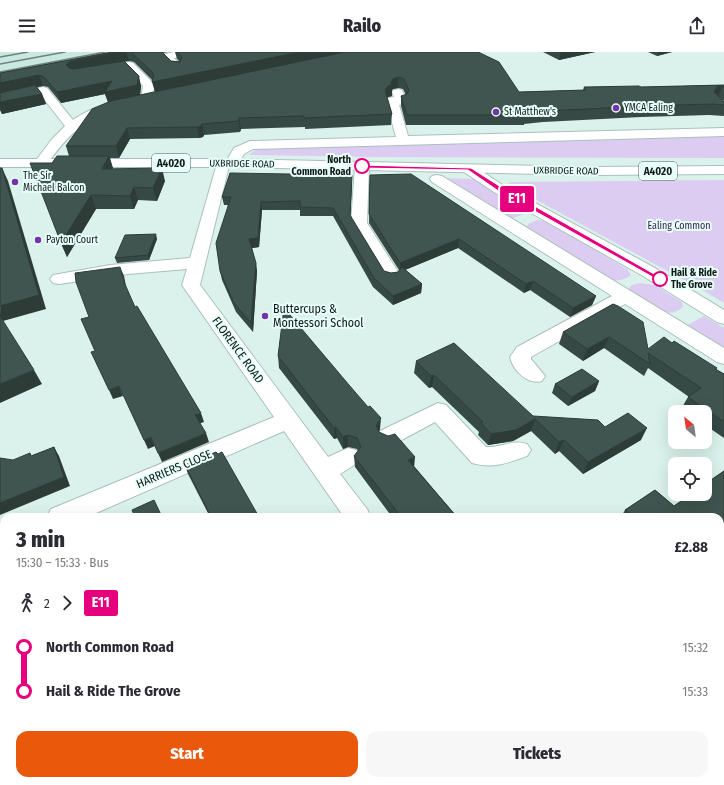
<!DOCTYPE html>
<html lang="en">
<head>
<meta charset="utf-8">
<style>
  :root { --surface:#fff; --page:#f7f7f7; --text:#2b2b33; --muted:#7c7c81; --accent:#ea580c }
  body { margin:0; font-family:"Fira Sans Condensed",sans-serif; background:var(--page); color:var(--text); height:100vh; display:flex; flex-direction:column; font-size:15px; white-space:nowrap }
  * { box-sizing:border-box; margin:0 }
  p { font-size:13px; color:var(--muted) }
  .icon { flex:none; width:22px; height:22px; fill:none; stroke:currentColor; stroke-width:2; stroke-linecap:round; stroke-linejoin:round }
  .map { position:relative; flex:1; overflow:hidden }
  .details { position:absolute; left:0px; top:461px; width:724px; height:272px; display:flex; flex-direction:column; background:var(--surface); border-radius:12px 12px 0 0; box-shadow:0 4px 16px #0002 }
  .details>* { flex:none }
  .badge { padding:0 8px; border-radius:3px; font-size:14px; line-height:26px }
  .needle { width:26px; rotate:331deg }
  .buttons { position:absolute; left:668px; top:353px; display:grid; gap:8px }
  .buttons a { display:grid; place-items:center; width:44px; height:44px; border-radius:8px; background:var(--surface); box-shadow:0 4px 16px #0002; font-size:20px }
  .map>.badge { position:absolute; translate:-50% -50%; box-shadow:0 0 0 2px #fff }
  .legs { display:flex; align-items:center; gap:6px; height:44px; padding:0 16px; font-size:13px }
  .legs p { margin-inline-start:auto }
  .headline { display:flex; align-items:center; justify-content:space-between; height:68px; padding:0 16px }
  h1 { font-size:22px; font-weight:800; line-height:30px }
  .button { display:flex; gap:8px; margin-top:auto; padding:8px 16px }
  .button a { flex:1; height:46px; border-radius:12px; background:var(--accent); color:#fff; font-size:16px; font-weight:800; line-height:46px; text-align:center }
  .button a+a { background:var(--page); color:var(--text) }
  ul { padding:0 16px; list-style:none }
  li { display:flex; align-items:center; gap:14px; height:44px; font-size:15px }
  li i { display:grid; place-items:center; width:6px; height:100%; margin:0 5px; background:currentColor }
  li i::after { content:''; width:10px; height:10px; margin:-5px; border:3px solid; border-radius:50%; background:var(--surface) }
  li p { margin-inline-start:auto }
  li:first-child i { background:linear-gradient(#0000 50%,currentColor 0) }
  li:last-child i { background:linear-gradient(currentColor 50%,#0000 0) }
  header { display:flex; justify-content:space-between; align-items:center; height:52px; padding:0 16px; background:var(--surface); font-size:18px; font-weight:800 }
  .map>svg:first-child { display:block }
</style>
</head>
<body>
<header><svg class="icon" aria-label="menu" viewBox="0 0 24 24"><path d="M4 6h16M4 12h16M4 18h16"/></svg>Railo<svg class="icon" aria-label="share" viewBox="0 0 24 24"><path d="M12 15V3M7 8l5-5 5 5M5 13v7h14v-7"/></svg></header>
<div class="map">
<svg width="724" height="733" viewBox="0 0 724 733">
  <rect width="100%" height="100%" fill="#daf2eb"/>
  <!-- built -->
  <polygon fill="#c8e9e0" points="0,0 146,0 0,29"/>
  <!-- green -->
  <g fill="#dcccf1">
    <polygon points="724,81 724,106 373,105 249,103 256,97"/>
    <polygon points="441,126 474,127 522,155 525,159 524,162 513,166 506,166"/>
    <polygon points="724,128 724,251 699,236 507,132 512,130"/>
    <path d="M537 168 546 169 627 217 631 223C623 229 616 229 607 228L527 176 528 172Z"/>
    <path d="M640 231 654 233 682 250 683 255C664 271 645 250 628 238L632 233Z"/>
    <polygon points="704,264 724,276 724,300 684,275"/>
  </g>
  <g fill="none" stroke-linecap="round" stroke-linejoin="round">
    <!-- minor casing -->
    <g stroke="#aac1bb" stroke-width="2">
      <g id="minor">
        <polygon points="174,0 188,1 187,3 174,6 183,16 182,18 174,18 161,5 162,3"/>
        <polygon points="129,10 133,11 155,33 151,50 143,50 141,47 143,34 127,17 98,22 93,19 94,17"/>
        <path d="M43 35 47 36 73 68C83 61 108 48 120 51L122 54 120 57C84 67 67 83 46 114L41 115 36 114 34 111 52 87 65 74 40 42 0 51V43Z"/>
        <polygon points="398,37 402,38 407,49 405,52 399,53 408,84 724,76 724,84 253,97 244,102 237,114 229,114 200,233 328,405 348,396 356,398 360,405 356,412 340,422 367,457 371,465 344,465 284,379 87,465 47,465 51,457 274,365 182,233 187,217 128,222 59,232 53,231 50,227 53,223 110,213 190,206 218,108 227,108 234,96 250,89 396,85 386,49 388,46 394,45 392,40 394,38"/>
        <polygon points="362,110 367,111 369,114 367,171 400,223 397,227 391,228 385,227 351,171 355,114 357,111"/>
        <polygon points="469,113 474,114 504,134 655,216 724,258 724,272 717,270 643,224 494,140 464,120 462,117 464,114"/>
        <path d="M437 123 442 124 724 296V312L717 310 625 252 531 305V307L545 324 542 329C528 333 513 319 510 305L517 295 612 244 432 130 430 127 432 124Z"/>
        <path d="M438 351 446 353 486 395C500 396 513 387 527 392L531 398 527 404C508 411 492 417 472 411L435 370 396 391 388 394 380 391 377 385 380 379Z"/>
        <polygon points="4,477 4,502 0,504 0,479"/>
        <polygon points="724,549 724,578 720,580 720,551"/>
        <polygon points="484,729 522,729 520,733 482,733"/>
      </g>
    </g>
    <!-- major casing -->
    <g stroke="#aac1bb" stroke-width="2">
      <polygon id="major" points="0,107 232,107 592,115 724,114 724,122 592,123 232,115 0,115"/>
    </g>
    <!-- minor -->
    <use href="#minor" fill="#fff" fill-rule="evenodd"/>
    <!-- major -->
    <use href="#major" fill="#fff" fill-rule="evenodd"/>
    <!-- rail -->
    <g stroke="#71817c" stroke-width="1.5">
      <polyline points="0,5 28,0"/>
      <polyline points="0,12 65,0"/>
      <polyline points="0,20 105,0"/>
    </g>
  </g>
  <!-- wall -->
  <g fill="#374944" fill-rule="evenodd">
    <path d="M112 0H168L163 1 171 9H179L177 7 175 0H478L519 40 583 38 584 35H641L724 33V49L720 46 724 50V64L709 63 641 65 543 70 524 72V73H406L401 54V44L406 43 403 37 398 36 393 37 392 38V44L388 45H387L392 62 391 73 305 77V75L241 77 240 80 204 83 203 85 199 86 130 87 119 106H110L113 117 165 129 157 149 138 148 134 157H96L67 205 61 191 52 111 69 104 66 94 108 50 105 42 61 51 48 35 43 34 37 35 42 42 46 52 2 62 0 58V21ZM124 9H129L134 10 153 29 155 40 140 43 141 34Z"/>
    <polygon points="543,0 595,0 559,8"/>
    <polygon points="648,0 672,0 657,4"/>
    <polygon points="370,123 596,244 592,253 570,265 530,238 524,241 458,196 405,218 422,232 421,241 393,253 373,235 333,164 300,164 300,158 262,158 259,195 252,196 257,219 253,280 236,260 222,228 220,219 228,153 224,153 222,145 352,131 350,164 384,219 391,221 398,220 399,218 369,171"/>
    <polygon points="157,187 149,208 117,211 115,206"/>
    <polygon points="613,252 648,297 716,317 724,322 724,386 705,373 705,360 686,360 681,357 688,345 689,345 648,316 644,324 604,296 583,309 559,292 563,280"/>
    <polygon points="278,304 380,377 379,380 414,414 457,465 392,465 355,415 354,404 358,399 357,397 348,395 343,397 337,386 334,387 279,316"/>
    <polygon points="416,309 533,364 641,388 583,422 559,399 555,402 531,379 513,389 488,393 478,383 479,380 432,335 429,336 414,321"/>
    <polygon points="599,329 595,339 568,354 552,341 555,332"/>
    <polygon points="185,413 259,465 210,465 188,422"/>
    <polygon points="724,419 724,482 720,485 720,465 621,465 625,458 655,438 674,454 691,442 705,442 705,432"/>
    <polygon points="724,660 724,733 629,733 634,729 720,729 722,662"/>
  </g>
  <!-- shaded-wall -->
  <g fill="#2d3c37">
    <polygon points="119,0 126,0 129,9 72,20 66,13 69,10 73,9"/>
    <polygon points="300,0 348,0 155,40 152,30"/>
    <polygon points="561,0 595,0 559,8"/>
    <polygon points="659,0 672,0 657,4"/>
    <polygon points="39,23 43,34 0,42 0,31"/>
    <polygon points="139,24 141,34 140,44 108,50 105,42 61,51 57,40"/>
    <polygon points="398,25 398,36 393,37 392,38 392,44 388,45 385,48 385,38 393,27"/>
    <polygon points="722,34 718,45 714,40 717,35"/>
    <polygon points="42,42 46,52 2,62 0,57 0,50"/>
    <polygon points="239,66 241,77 240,80 239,69"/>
    <polygon points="202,72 204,83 203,85 199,86 197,75"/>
    <polygon points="127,76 130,87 119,106 116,94"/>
    <polygon points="109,104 113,116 102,117"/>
    <polygon points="2,116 8,129 46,257 3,269 0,265"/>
    <polygon points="162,116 165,129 157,149 153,136"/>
    <polygon points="352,123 352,131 350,172 350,163"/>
    <polygon points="134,135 138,148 134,157 130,144"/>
    <polygon points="91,143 96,157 67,205 61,191"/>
    <polygon points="261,150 262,158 259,195 251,196 249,187"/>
    <polygon points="156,182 157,187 149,208 148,203"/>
    <polygon points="459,187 458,196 400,220 400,211"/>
    <polygon points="256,211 257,219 253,280 251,271"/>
    <polygon points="120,215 124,224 127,239 124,230"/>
    <polygon points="533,229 530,238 524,241 526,232"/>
    <polygon points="422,232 421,241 393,253 393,244"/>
    <polygon points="596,244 592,253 570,265 573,256"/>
    <polygon points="609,285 604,296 583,309 587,297"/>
    <polygon points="34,318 42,332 0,351 0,332"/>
    <polygon points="434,323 432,335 429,336 431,324"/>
    <polygon points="599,329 595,339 568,354 572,345"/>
    <polygon points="119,334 123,344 113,347 109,338"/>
    <polygon points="201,361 204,370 198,372 195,363"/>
    <polygon points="381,366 380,377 376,384 376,373"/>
    <polygon points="535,367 531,379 513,389 488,393 491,382"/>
    <polygon points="336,375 337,386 334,387 334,376"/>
    <polygon points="647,376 641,388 583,422 588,410"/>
    <polygon points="206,381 209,390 162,410 158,401"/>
    <polygon points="348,383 348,395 343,397 343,385"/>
    <polygon points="151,385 155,394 148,397 144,388"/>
    <polygon points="564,388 559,399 555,402 559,390"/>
    <polygon points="54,395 59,404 70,434 0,463 0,451"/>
    <polygon points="415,405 414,416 408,408"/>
    <polygon points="724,479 724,482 720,485 720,482"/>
    <polygon points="22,729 38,729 32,733 16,733"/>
    <polygon points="358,729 365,729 358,733 352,733"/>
  </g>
  <!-- building -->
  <g fill="#40554f" stroke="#2d3c37">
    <polygon points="112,0 119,0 73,9 69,10 66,13 69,16 74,17 124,9 139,24 137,33 105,40 112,29 57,40 44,25 39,23 0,31 0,21"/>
    <polygon points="131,0 162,0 171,9 180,10 182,5 177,0 300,0 152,30 154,22"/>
    <polygon points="345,0 478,0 499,10 519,40 586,38 584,35 639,34 641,35 724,33 724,36 722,34 717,35 714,40 724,50 724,53 713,52 645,54 546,59 525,61 526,63 407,63 401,44 407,42 409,38 404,27 398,25 393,27 391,30 392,33 388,34 385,38 392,62 304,66 304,64 239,66 239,69 202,72 201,74 197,75 127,76 116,94 66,94 92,57 111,49"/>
    <polygon points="35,33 42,42 0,50 0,41"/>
    <polygon points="57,104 109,104 102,117 162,116 153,136 134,135 130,144 91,143 61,191 30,111 52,111"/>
    <polygon points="0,116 2,116 39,243 0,254"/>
    <polygon points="230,121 352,123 350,163 384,219 391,221 398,220 402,215 422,232 393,244 374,226 333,156 300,155 300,149 261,150 258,186 249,187 256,211 251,271 234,251 220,219 216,191 231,145 222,145"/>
    <polygon points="411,122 596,244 573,256 533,229 526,232 459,187 400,211 369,162 370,123"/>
    <polygon points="156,182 148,203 115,206 125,183"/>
    <polygon points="120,215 124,230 135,255 137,254 201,361 195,363 206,381 158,401 151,385 144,388 119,334 109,338 91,300 95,299 81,267 89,265 76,230 75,221"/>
    <polygon points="613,252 618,254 643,270 648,297 664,285 672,291 674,289 717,316 715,317 724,322 724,370 688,345 701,336 648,301 650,312 609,285 587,297 563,280"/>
    <polygon points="284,256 349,333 368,355 370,354 381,366 376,373 379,380 388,384 395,382 415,405 408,408 457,465 401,465 354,404 361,395 357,386 348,383 343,385 336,375 334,376 278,304"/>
    <polygon points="0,264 34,318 0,332"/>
    <polygon points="454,291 533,364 598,368 605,375 628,361 647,376 588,410 564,388 559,390 535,367 516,378 491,382 481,371 483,370 434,323 431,324 416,309"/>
    <polygon points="582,317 599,329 572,345 555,332"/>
    <polygon points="54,395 64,425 0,451 0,406 13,408 30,401 31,404"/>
    <polygon points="216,400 218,402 222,400 259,465 211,465 185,413"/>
    <polygon points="724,419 724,479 720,482 720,465 624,465 629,461 625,458 655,438 674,454 691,442 705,442 705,432"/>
    <polygon points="154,448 162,465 135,465 132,458"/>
    <polygon points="720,660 722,663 724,661 724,733 632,733 636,729 720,729"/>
    <polygon points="4,704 4,729 22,729 16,733 0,733 0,706"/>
    <polygon points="216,729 358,729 352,733 209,733"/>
  </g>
  <!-- line-1 -->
  <polygon fill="#e6007e" stroke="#fff" points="360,113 471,116 501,135 663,227 658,228 497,138 468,118 362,116"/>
  <!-- markers -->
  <g fill="#7434a9" stroke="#e7fff8" stroke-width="1.5">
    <circle cx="616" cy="56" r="4"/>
    <circle cx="496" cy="60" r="4"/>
    <circle cx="15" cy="130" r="4"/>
    <circle cx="38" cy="188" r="4"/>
    <circle cx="265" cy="264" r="4"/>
  </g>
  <g fill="#fff" stroke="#e6007e" stroke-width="2">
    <circle cx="362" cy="114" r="7"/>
    <circle cx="660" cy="227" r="7"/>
  </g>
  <g text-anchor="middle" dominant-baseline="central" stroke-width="4" stroke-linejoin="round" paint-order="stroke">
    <!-- far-poi labels -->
    <g font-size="10" fill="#131b19" stroke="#e7fff8" text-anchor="start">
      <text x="624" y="56">YMCA Ealing</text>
      <text x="504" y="60">St Matthew's</text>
      <text x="23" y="124">The Sir<tspan x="23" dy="12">Michael Balcon</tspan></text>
      <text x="46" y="188">Payton Court</text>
    </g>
    <!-- far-stop labels -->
    <g font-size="10" font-weight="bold" fill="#131b19" stroke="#e7fff8" text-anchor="end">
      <text x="351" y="108">North<tspan x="351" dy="12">Common Road</tspan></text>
      <text x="671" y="221" text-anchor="start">Hail &amp; Ride<tspan x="671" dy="12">The Grove</tspan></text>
    </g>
    <!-- far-street labels -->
    <g font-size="10" fill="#131b19" stroke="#e7fff8">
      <text transform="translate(242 112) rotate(1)">UXBRIDGE ROAD</text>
      <text transform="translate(566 119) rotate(1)">UXBRIDGE ROAD</text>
    </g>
    <!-- far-park labels -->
    <g font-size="10" fill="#341c4b" stroke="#e7fff8">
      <text x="679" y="174">Ealing Common</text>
    </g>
    <!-- shield labels -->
    <g fill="#e7fff8" stroke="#535f5c" stroke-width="1">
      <rect x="152" y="102" width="38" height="18" rx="3"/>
      <rect x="639" y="110" width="38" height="18" rx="3"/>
    </g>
    <g font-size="11" font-weight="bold" fill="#131b19">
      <text x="171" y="111">A4020</text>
      <text x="658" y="119">A4020</text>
    </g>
    <!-- poi labels -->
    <g font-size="12" fill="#131b19" stroke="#e7fff8" text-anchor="start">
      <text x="273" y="257">Buttercups &amp;<tspan x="273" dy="14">Montessori School</tspan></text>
    </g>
    <!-- street labels -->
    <g font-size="12" fill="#131b19" stroke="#e7fff8">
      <text transform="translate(238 298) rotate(54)">FLORENCE ROAD</text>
      <text transform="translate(174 417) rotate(-23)">HARRIERS CLOSE</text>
    </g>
  </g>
</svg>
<div class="buttons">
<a><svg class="needle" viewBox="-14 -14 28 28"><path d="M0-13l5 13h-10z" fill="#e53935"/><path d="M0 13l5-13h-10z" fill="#7c7c81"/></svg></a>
<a><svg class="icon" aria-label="locate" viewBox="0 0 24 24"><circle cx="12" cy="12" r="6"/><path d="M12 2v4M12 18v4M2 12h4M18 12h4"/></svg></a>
</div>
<b class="badge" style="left:517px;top:147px;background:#e6007e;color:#fff">E11</b>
<section class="details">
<div class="headline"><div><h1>3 min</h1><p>15:30 – 15:33 · Bus</p></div><b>£2.88</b></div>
<div class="legs"><svg class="icon" aria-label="walk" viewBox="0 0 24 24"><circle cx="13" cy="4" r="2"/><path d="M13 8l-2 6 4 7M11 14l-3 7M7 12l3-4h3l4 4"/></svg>2<svg class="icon" aria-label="forward" viewBox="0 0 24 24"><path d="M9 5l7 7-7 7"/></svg><b class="badge" style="background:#e6007e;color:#fff">E11</b></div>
<ul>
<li><i style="color:#e6007e"></i><b>North Common Road</b><p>15:32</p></li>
<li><i style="color:#e6007e"></i><b>Hail &amp; Ride The Grove</b><p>15:33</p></li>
</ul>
<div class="button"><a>Start</a><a>Tickets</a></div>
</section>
</div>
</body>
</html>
